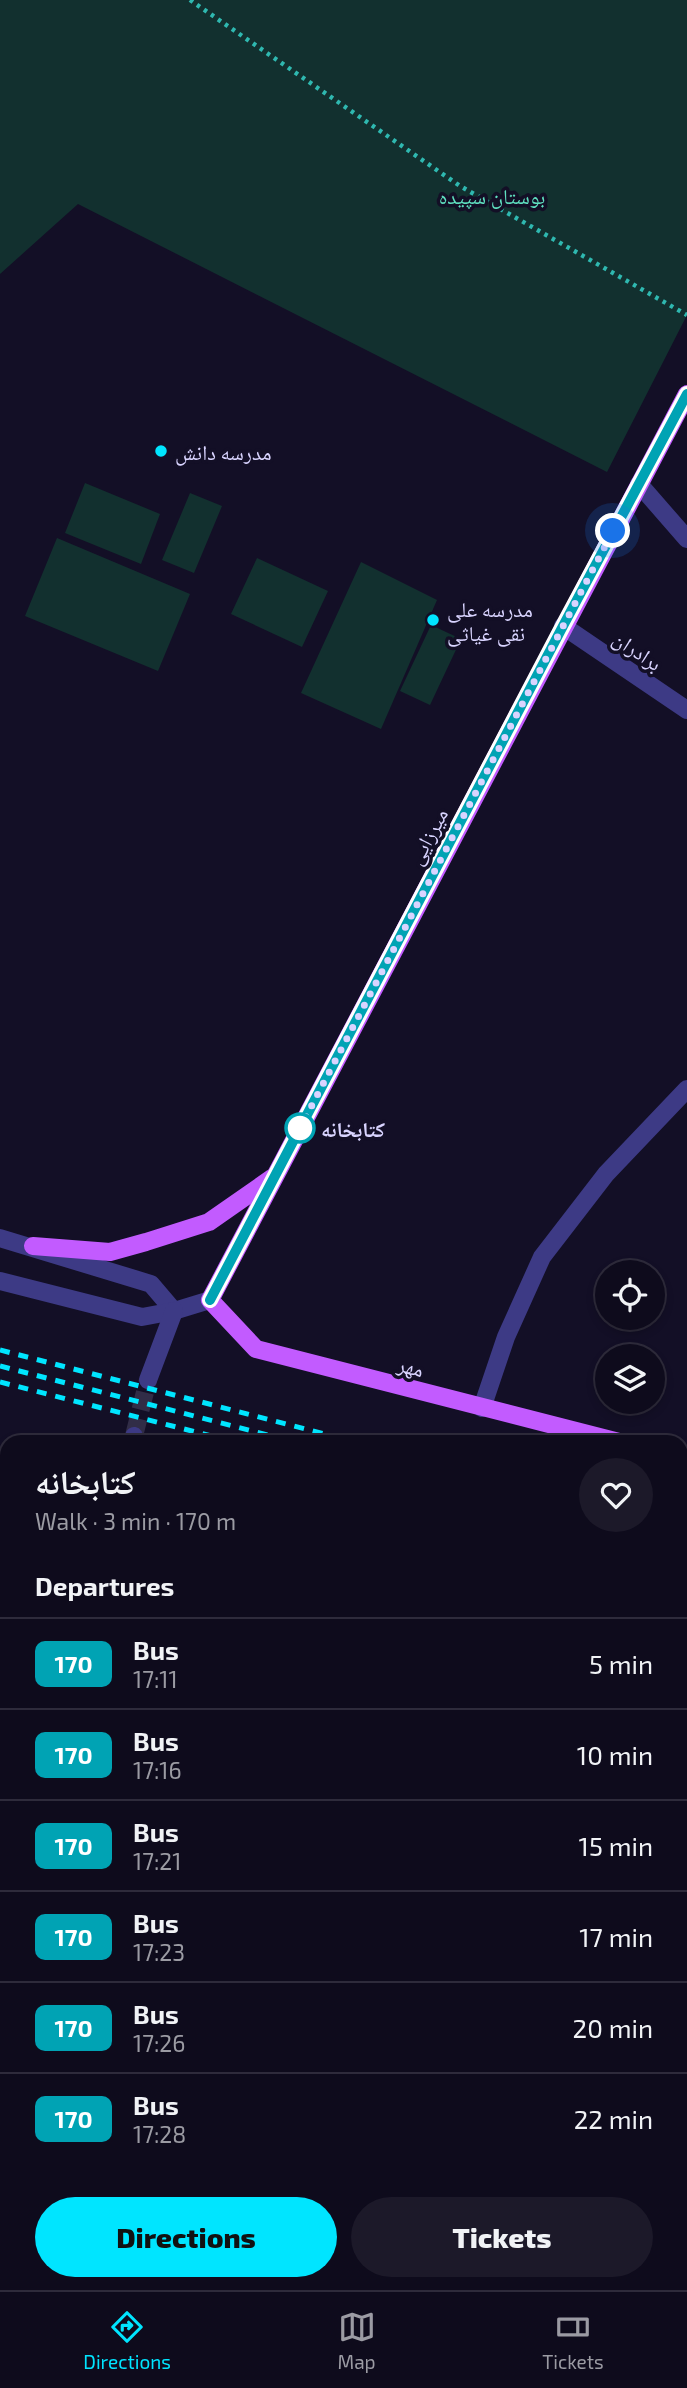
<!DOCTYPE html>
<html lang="en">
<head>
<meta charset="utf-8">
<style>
  :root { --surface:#0e0b1c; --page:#1c1929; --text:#f1f3f6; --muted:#9b9ba3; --line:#2e2b3b; --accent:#00e5ff }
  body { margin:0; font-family:"Exo 2","Noto Naskh Arabic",sans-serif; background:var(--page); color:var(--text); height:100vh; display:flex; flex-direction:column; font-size:26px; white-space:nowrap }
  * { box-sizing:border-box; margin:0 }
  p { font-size:23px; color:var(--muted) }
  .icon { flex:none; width:38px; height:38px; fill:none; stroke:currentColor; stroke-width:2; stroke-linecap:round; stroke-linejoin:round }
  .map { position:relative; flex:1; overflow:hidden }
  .side { position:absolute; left:0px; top:1435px; width:688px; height:856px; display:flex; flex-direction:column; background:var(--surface); border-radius:21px 21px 0 0; box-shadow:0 4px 10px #0003,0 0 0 2px var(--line) }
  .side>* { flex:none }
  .badge { padding:0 14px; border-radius:10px; font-size:24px; line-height:46px }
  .buttons { position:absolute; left:595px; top:1260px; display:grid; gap:14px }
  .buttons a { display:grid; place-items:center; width:70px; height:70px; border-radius:50%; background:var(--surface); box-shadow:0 4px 10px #0003,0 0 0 2px var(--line); font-size:35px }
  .you { position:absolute; width:35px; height:35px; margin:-18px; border:5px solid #fff; border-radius:50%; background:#1a73e8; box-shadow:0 0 0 10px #1a73e833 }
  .map>.badge { position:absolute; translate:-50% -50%; box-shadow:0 0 0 4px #fff }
  h2 { padding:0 35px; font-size:26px; line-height:63px }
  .round { display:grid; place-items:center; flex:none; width:74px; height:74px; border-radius:37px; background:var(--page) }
  .overview { display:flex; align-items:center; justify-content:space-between; height:119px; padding:0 35px }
  h1 { font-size:33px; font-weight:800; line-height:52px }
  .primary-button { display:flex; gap:14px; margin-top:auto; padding:14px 35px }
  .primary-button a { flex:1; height:80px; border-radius:42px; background:var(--accent); color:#111; font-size:28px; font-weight:800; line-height:80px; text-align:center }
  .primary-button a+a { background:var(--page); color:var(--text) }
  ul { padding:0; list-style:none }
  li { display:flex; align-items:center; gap:21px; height:91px; padding:0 35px; border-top:2px solid var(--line) }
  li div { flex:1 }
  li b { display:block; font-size:26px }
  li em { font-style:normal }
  li .badge { min-width:77px; font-weight:700; text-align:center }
  .tabs { display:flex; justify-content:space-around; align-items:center; height:98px; border-top:2px solid var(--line); background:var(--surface); font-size:19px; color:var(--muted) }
  .tabs a { display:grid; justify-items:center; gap:4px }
  .tabs .selected { color:var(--accent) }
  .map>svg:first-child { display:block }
</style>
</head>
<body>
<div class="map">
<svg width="687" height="2290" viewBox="0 0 687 2290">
  <rect width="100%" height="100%" fill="#130f26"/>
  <!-- green -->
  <g fill="#12302f">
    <polygon points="0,0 687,0 687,315 607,472 78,204 0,274"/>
    <polygon points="85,483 160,514 141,564 65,533"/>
    <polygon points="190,493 222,506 194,573 162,560"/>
    <polygon points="57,538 190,594 158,671 25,616"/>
    <polygon points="257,558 328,591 302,647 231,614"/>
    <polygon points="361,562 437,600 381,729 301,693"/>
    <polygon points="431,625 461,639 430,705 400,691"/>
  </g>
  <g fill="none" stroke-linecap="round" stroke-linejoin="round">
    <!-- minor-tunnel -->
    <polyline stroke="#312d47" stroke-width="18" stroke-dasharray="18 9" stroke-linecap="butt" points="134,1436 148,1380"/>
    <!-- path -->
    <polyline stroke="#2fb8b0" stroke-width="4.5" stroke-dasharray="3.5 5" stroke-linecap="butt" points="190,0 460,186 687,315"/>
    <!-- minor -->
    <g stroke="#3d3a85" stroke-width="18">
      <polyline points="639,484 687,539"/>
      <polyline points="563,626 687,710"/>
      <polyline points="0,1238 151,1284 174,1311"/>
      <polyline points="0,1281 142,1317 174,1311 210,1300"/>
      <polyline points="148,1380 174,1311"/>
      <polyline points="482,1408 506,1337 542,1257 606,1174 687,1089"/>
      <polyline points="133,1442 134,1436"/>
      <polyline points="0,1463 7,1464"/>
      <polyline points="681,1637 687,1639"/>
      <polyline points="0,1900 7,1903"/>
      <polyline points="0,2038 7,2041"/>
      <polyline points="0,2230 7,2232"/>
      <polyline points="147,2284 164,2290"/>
      <polyline points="283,2290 286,2284"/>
    </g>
    <!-- major -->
    <g stroke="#c25bff" stroke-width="18">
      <polyline points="33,1246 110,1252 146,1242 209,1222 272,1178"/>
      <polyline points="619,1442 256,1349 210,1300 687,394"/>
      <polyline points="681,1457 687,1459"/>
    </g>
    <!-- rail -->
    <g stroke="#00e5ff" stroke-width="5" stroke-dasharray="10 9" stroke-linecap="butt">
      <polyline points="0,1350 356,1442"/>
      <polyline points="0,1366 295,1442"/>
      <polyline points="0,1382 235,1442"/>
      <polyline points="681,1525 687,1526"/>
      <polyline points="681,1540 687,1542"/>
      <polyline points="681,1555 687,1557"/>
    </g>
  </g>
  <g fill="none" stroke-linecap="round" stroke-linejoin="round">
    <!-- line casing -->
    <g stroke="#fff" stroke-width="16">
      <polyline id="line" points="210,1300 563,626 687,394"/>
    </g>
    <!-- line -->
    <use href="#line" stroke="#00a3b4" stroke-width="10"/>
    <!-- walk -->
    <polyline stroke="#d9d4ff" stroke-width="7" stroke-dasharray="0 12.6" points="300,1128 613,531"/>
  </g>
  <!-- markers -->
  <g fill="#00e5ff" stroke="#130f26" stroke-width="2.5">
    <circle cx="161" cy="451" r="7"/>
    <circle cx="433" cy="620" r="7"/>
  </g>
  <circle fill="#fff" stroke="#00a3b4" stroke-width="3.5" cx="300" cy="1128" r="14"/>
  <g text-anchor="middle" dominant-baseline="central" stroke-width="7" stroke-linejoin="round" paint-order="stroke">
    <!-- park labels -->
    <g font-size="21" fill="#5fe0c0" stroke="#130f26">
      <text x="492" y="195">بوستان سپیده</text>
    </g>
    <!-- poi labels -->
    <g font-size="21" fill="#d9d4ff" stroke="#130f26" text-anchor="start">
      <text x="175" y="451">مدرسه دانش</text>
      <text x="447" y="608">مدرسه علی<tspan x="447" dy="24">نقی غیاثی</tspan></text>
    </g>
    <!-- street labels -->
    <g font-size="21" fill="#d9d4ff" stroke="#130f26">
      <text transform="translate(638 650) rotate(34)">برادران</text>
      <text transform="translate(427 836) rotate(-62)">میرزایی</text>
      <text transform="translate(411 1366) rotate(15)">مهر</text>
    </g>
    <!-- stop labels -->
    <g font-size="21" font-weight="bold" fill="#d9d4ff" stroke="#130f26" text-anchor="start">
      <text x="321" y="1128">کتابخانه</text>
    </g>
  </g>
</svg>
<div class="buttons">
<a><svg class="icon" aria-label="locate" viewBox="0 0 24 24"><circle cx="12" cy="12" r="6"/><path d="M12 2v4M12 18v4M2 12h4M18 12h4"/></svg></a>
<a><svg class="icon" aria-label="layers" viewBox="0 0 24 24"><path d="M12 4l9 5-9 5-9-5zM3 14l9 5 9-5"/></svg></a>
</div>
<div class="you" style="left:613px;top:531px"></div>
<section class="side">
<div class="overview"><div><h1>کتابخانه</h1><p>Walk · 3 min · 170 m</p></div><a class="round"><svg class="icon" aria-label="heart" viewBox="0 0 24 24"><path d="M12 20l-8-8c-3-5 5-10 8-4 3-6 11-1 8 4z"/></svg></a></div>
<h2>Departures</h2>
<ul>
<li><span class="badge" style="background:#00a3b4;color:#fff">170</span><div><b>Bus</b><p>17:11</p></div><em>5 min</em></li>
<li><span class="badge" style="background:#00a3b4;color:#fff">170</span><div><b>Bus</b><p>17:16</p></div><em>10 min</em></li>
<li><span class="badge" style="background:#00a3b4;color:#fff">170</span><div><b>Bus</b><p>17:21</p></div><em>15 min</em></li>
<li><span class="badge" style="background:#00a3b4;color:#fff">170</span><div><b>Bus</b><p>17:23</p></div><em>17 min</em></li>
<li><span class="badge" style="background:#00a3b4;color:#fff">170</span><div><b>Bus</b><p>17:26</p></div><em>20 min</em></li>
<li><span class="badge" style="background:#00a3b4;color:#fff">170</span><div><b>Bus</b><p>17:28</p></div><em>22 min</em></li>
</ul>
<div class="primary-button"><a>Directions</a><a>Tickets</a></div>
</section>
</div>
<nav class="tabs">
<a class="selected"><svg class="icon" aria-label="directions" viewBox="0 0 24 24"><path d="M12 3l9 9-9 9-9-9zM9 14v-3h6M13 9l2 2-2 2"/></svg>Directions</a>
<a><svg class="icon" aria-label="map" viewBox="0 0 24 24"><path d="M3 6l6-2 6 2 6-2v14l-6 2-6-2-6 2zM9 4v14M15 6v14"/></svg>Map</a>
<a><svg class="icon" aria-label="tickets" viewBox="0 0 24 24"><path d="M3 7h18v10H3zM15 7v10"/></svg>Tickets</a>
</nav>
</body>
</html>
